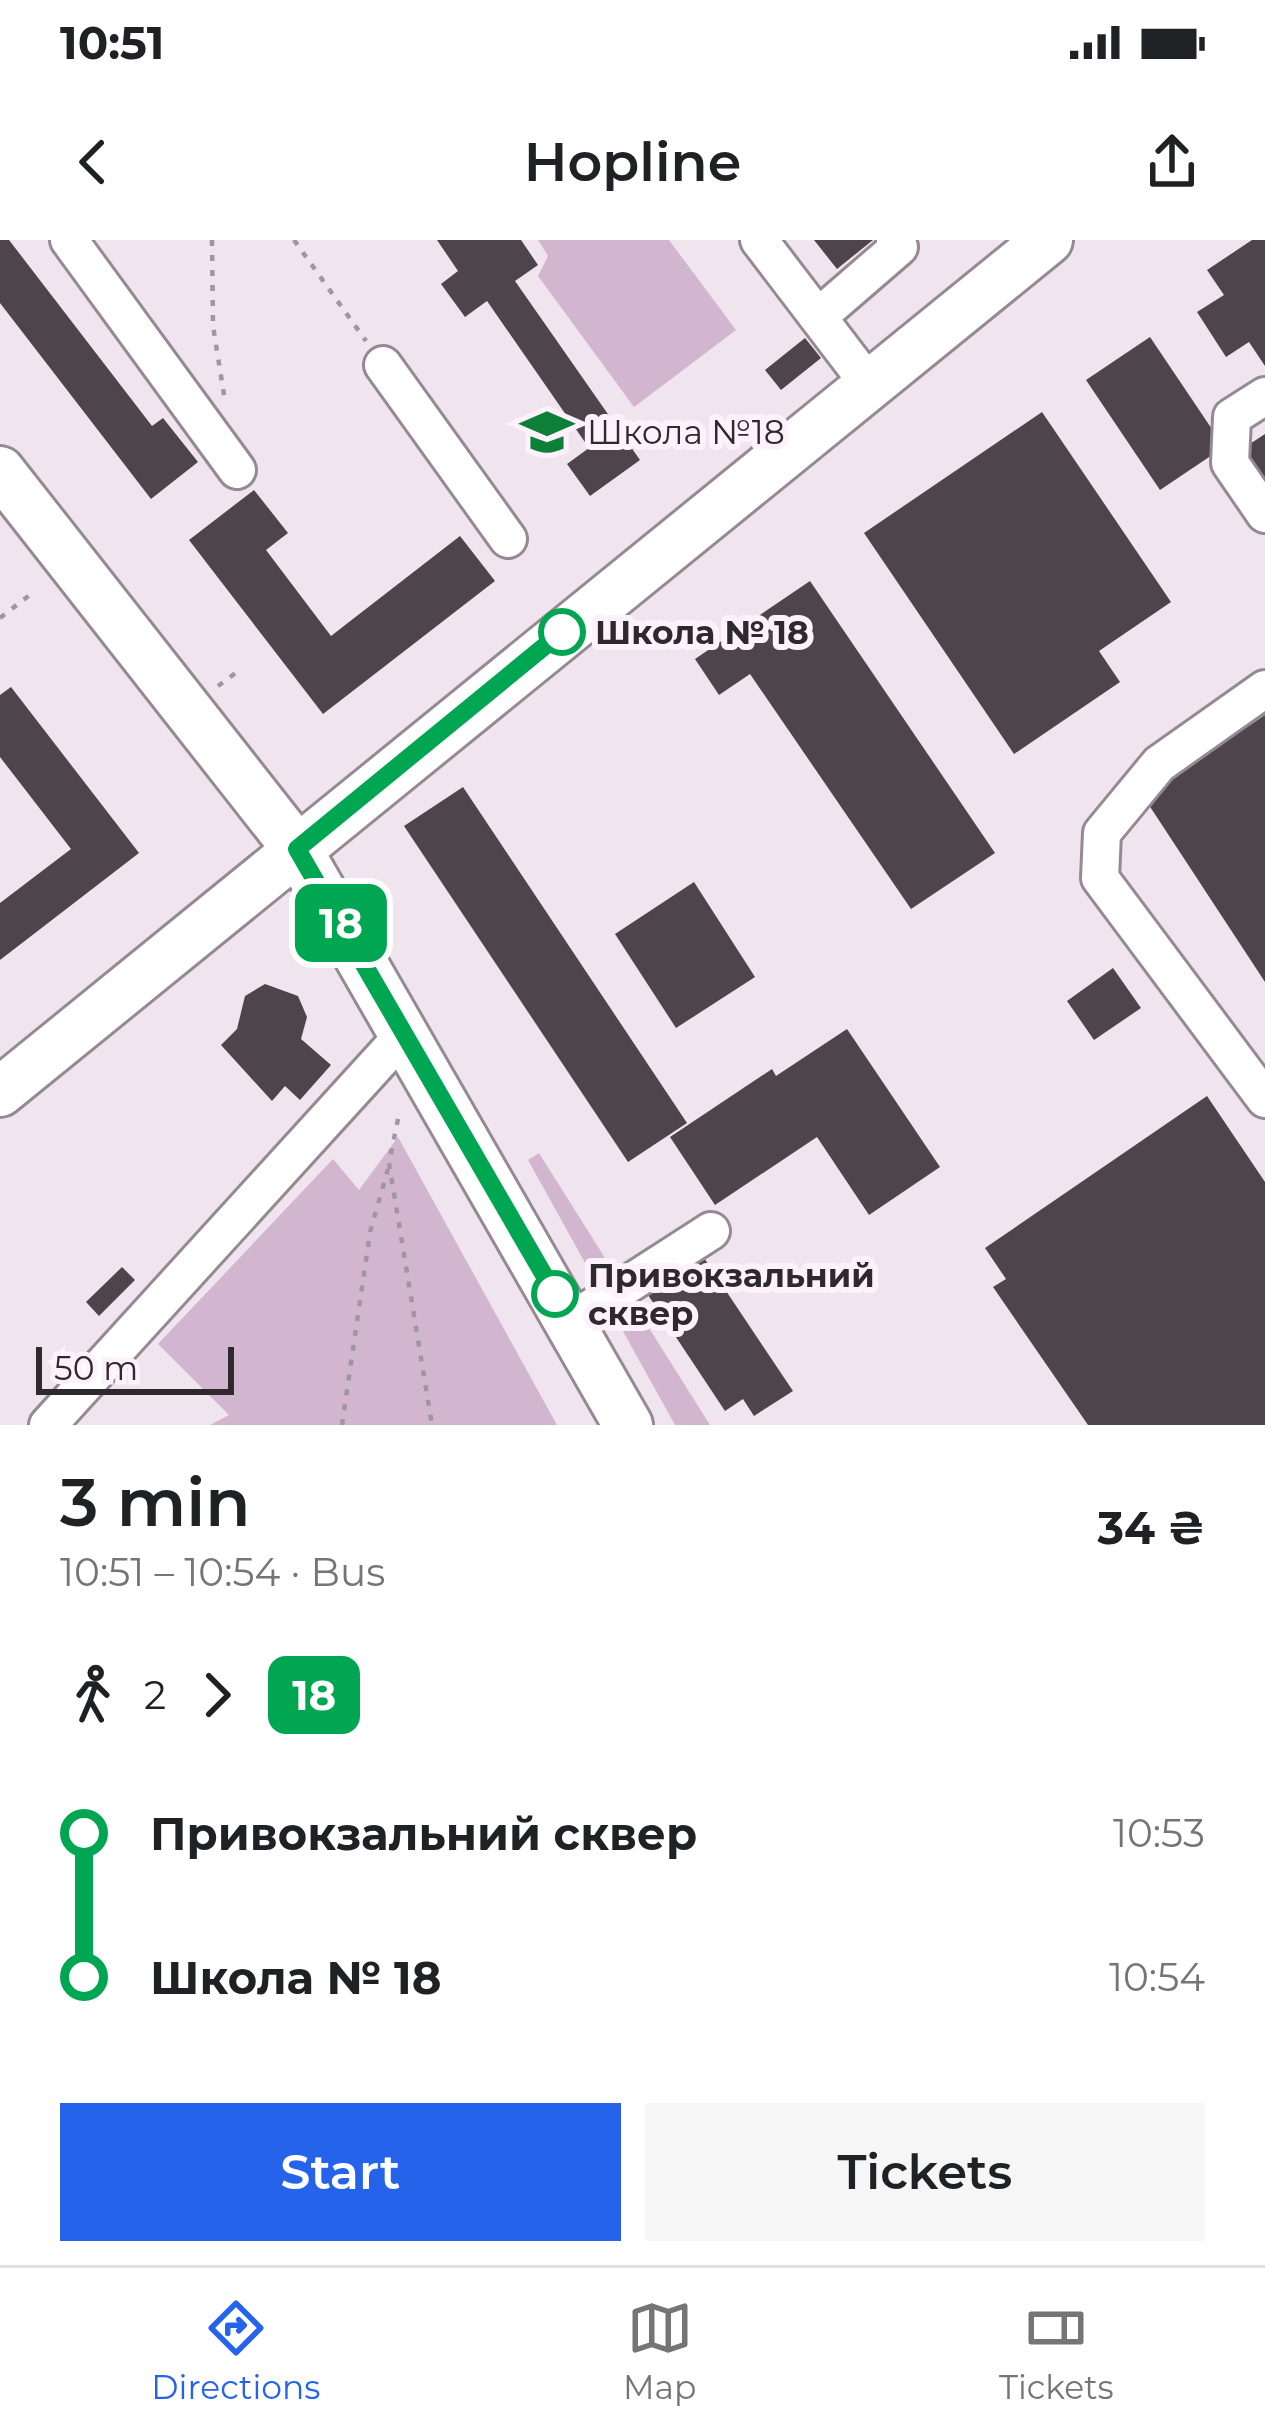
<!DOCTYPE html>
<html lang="en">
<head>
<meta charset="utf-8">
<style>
  :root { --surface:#fff; --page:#f6f6f6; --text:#202124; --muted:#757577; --line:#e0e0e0; --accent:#2563eb }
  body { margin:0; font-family:Montserrat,sans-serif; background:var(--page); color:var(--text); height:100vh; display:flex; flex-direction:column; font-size:45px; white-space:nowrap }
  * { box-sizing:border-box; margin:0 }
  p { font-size:39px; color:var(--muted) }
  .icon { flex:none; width:66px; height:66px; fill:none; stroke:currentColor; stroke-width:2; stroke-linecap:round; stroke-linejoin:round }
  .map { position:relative; height:1185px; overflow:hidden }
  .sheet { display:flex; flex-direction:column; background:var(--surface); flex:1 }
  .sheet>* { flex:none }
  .badge { padding:0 24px; border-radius:18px; font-size:42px; line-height:78px }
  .scale { position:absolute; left:36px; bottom:30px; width:198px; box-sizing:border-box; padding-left:12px; border:6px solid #2d292d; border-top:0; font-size:33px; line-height:42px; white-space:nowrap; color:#2d292d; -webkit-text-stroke:9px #fdf1fc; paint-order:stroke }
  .map>.badge { position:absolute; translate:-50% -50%; box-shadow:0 0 0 6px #fff }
  .legs { display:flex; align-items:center; gap:18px; height:132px; padding:0 60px; font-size:39px }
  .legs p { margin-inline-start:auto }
  .overview { display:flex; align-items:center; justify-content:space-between; height:204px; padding:0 60px }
  h1 { font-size:66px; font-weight:600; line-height:90px }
  .button { display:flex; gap:24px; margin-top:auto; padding:24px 60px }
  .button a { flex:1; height:138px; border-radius:0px; background:var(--accent); color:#fff; font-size:48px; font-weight:600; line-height:138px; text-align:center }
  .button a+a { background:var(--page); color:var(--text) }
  ul { padding:0 60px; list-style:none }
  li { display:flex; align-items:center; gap:42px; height:144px; font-size:45px }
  li i { display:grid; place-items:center; width:18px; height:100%; margin:0 15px; background:currentColor }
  li i::after { content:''; width:30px; height:30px; margin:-15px; border:9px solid; border-radius:50%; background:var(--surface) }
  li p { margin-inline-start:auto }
  li:first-child i { background:linear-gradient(#0000 50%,currentColor 0) }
  li:last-child i { background:linear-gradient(currentColor 50%,#0000 0) }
  .status { display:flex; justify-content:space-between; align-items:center; height:84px; padding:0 60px; background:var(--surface); direction:ltr }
  .status svg { height:33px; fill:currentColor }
  header { display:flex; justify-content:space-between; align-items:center; height:156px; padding:0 60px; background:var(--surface); font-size:54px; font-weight:600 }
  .menu { display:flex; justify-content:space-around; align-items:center; height:168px; border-top:3px solid var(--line); background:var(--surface); font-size:33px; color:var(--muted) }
  .menu a { display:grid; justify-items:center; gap:6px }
  .menu .selected { color:var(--accent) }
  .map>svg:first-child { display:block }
</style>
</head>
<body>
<div class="status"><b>10:51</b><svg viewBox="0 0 49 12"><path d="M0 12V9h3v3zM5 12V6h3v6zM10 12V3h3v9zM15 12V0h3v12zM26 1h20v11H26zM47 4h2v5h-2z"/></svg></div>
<header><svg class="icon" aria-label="back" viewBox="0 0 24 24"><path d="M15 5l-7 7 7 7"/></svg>Hopline<svg class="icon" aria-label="share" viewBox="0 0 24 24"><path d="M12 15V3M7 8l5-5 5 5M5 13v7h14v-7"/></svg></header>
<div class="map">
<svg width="1265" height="1185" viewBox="0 0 1265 1185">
  <rect width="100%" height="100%" fill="#f0e4ee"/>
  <!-- green -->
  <g fill="#d2b6d0">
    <polygon points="538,0 669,0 736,90 634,167 538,36 548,16"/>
    <polygon points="398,897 557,1185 210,1185 229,1175 158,1104 333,919 359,950"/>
    <polygon points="539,913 710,1185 675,1185 528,920"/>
  </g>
  <!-- building -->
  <g fill="#4d444c">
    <polygon points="0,0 9,0 152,186 163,178 198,222 151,259 0,63"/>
    <polygon points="437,0 521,0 538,25 515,41 640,220 590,256 567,224 589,208 487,61 465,77 441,44 458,31"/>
    <polygon points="814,0 873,0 837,29"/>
    <polygon points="1252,0 1265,0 1265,126 1249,102 1226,117 1197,72 1224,55 1207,30"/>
    <polygon points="1150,97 1224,207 1160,250 1086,140"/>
    <polygon points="805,98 821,118 781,150 765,130"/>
    <polygon points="1042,172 1171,362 1099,411 1120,442 1014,514 864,293"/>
    <polygon points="1265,194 1265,257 1236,213"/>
    <polygon points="254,250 288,293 266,310 331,396 460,296 495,341 323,474 189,300"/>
    <polygon points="810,341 995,613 911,669 750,434 719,455 695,419"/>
    <polygon points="11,447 139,613 0,720 0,663 71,609 0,517 0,455"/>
    <polygon points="1265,475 1265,742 1143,556"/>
    <polygon points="463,547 687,883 628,922 404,586"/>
    <polygon points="694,642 755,737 676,788 615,694"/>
    <polygon points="1113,728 1141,768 1094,800 1067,761"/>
    <polygon points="265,744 298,756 307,777 301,799 331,825 300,860 285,846 272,861 221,805 237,789 245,756"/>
    <polygon points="847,789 940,927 869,975 817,897 715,965 670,897 772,829 776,836"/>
    <polygon points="1207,856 1265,942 1265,1185 1088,1185 993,1047 1006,1039 985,1008"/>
    <polygon points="702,1015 793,1151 754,1176 743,1159 725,1171 646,1052"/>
    <polygon points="122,1027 135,1040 99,1076 86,1062"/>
  </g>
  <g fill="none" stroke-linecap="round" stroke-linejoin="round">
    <!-- minor casing -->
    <g stroke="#958a94" stroke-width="42">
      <g id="minor">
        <polyline points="69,0 237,230"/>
        <polyline points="759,0 868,143"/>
        <polyline points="818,77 899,7 895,0"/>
        <polyline points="383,125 508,299"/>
        <polyline points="1265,156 1232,177 1230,223 1265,274"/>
        <polyline points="1265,449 1159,524 1102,593 1100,638 1265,859"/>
        <polyline points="571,1081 711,991"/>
        <polyline points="48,1185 406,792"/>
      </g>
    </g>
    <!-- major casing -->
    <g stroke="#958a94" stroke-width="54">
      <g id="major">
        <polyline points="0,231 297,609 628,1185"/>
        <polyline points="0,852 1048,0"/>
      </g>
    </g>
    <!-- path -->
    <g stroke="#9f979e" stroke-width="4.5" stroke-dasharray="6 9" stroke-linecap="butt">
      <polyline points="212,0 213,86 225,161"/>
      <polyline points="294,0 366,101"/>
      <polyline points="0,378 31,354"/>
      <polyline points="218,446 237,432"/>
      <polyline points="398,879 389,923 432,1185"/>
      <polyline points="342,1185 370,992 388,929"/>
    </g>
    <!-- minor -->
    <use href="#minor" stroke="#fff" stroke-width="36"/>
    <!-- major -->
    <use href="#major" stroke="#fff" stroke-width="48"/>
  </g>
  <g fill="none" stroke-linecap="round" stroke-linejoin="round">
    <!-- line-1 casing -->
    <g stroke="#fff" stroke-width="27">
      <polyline id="line-1" points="555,1054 297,609 562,392"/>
    </g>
    <!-- line-1 -->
    <use href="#line-1" stroke="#00a651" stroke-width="18"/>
  </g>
  <!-- icons -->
  <defs>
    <g id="school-bare" transform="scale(4.14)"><path d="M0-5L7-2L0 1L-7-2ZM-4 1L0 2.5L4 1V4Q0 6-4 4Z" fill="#0d7f36" stroke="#fdf1fc" stroke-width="2.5" paint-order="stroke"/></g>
  </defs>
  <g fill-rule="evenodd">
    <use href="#school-bare" x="547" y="192"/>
  </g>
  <!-- markers -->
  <g fill="#fff" stroke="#00a651" stroke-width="6">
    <circle cx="562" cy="392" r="21"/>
    <circle cx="555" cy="1054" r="21"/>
  </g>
  <g text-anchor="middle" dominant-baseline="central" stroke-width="12" stroke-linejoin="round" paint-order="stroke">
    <!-- poi labels -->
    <g font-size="33" fill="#2d292d" stroke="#fdf1fc" text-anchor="start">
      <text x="587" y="192">Школа №18</text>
    </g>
    <!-- stop labels -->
    <g font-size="33" font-weight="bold" fill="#2d292d" stroke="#fdf1fc" text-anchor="start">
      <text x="595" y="392">Школа № 18</text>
      <text x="588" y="1035">Привокзальний<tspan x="588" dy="38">сквер</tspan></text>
    </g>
  </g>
</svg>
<div class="scale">50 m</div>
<b class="badge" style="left:341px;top:683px;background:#00a651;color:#fff">18</b>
</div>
<section class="sheet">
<div class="overview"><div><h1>3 min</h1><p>10:51 – 10:54 · Bus</p></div><b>34 ₴</b></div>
<div class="legs"><svg class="icon" aria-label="walk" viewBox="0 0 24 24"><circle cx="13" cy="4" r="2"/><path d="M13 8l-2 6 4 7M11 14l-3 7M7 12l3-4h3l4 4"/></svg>2<svg class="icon" aria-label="forward" viewBox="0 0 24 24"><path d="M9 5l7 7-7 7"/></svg><b class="badge" style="background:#00a651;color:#fff">18</b></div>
<ul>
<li><i style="color:#00a651"></i><b>Привокзальний сквер</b><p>10:53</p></li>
<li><i style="color:#00a651"></i><b>Школа № 18</b><p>10:54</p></li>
</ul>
<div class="button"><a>Start</a><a>Tickets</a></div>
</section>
<nav class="menu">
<a class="selected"><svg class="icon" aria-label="directions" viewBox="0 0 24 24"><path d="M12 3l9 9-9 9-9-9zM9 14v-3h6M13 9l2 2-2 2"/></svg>Directions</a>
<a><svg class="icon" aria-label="map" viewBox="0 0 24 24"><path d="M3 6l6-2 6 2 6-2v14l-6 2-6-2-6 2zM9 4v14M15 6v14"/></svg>Map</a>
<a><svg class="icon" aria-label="tickets" viewBox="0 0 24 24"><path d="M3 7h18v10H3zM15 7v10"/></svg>Tickets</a>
</nav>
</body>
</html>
